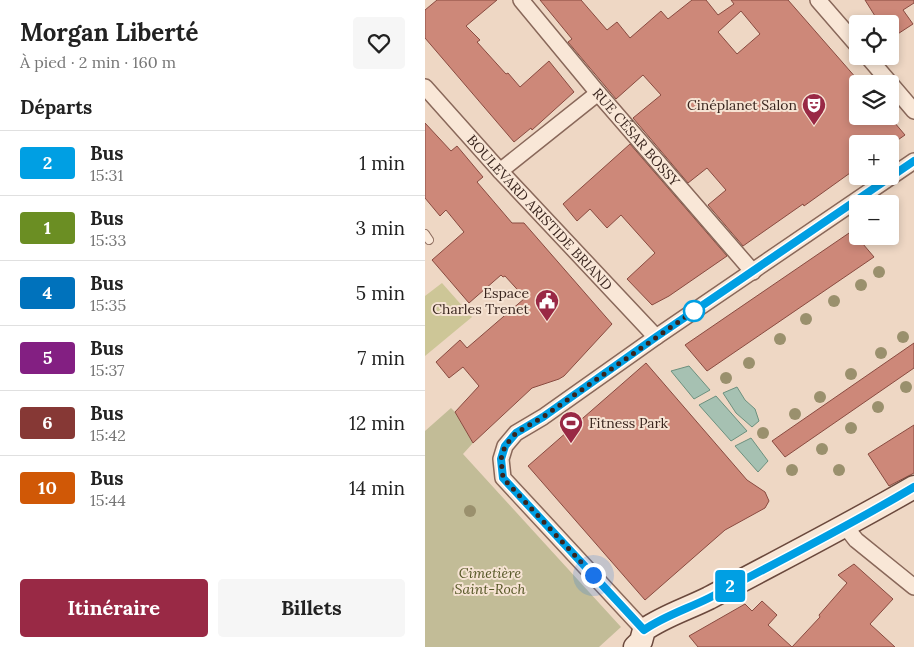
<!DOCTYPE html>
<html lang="fr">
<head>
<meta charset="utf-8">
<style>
  :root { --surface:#fff; --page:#f6f6f6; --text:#222; --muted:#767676; --line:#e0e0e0; --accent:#992945 }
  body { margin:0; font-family:Lora,serif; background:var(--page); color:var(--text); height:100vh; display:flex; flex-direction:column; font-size:19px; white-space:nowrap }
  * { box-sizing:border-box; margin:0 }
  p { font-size:16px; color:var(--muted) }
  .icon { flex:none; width:28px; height:28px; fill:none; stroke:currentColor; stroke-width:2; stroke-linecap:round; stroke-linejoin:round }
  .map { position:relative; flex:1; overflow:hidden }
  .side { display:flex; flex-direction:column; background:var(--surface); width:425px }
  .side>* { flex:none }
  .badge { padding:0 10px; border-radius:4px; font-size:18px; line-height:32px }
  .controls { position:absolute; left:424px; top:15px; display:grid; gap:10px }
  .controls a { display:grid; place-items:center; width:50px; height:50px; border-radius:5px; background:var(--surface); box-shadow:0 2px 8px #0003; font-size:25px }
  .you { position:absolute; width:25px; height:25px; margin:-12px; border:4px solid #fff; border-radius:50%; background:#1a73e8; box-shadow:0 0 0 8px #1a73e833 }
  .map>.badge { position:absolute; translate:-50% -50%; box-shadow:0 0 0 2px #fff }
  h2 { padding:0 20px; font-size:19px; line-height:45px }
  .round { display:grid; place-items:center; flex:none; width:52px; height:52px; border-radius:5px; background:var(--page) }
  .head { display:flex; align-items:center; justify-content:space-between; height:85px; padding:0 20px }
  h1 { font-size:24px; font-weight:700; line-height:38px }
  .button { display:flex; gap:10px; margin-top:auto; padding:10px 20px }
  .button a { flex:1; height:58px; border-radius:5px; background:var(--accent); color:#fff; font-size:20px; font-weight:700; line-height:58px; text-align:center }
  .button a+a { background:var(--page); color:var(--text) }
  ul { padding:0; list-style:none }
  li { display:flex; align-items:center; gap:15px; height:65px; padding:0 20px; border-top:1px solid var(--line) }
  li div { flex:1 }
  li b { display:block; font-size:19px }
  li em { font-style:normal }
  li .badge { min-width:55px; font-weight:700; text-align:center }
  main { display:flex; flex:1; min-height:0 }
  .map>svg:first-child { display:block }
</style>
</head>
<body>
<main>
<section class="side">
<div class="head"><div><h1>Morgan Liberté</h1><p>À pied · 2 min · 160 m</p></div><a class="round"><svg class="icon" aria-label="heart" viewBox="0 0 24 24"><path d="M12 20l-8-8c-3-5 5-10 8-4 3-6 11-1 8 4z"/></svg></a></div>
<h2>Départs</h2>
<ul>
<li><span class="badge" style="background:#009fe3;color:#fff">2</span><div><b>Bus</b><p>15:31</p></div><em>1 min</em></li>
<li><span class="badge" style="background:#6b8e23;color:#fff">1</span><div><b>Bus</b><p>15:33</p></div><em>3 min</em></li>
<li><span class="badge" style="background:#0072bc;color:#fff">4</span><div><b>Bus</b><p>15:35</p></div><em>5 min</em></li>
<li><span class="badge" style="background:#831f82;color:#fff">5</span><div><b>Bus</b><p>15:37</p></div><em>7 min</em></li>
<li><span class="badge" style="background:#863835;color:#fff">6</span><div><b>Bus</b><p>15:42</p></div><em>12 min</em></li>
<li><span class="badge" style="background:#d05806;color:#fff">10</span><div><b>Bus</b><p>15:44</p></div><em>14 min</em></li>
</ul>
<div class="button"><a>Itinéraire</a><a>Billets</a></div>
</section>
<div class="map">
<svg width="489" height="647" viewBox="0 0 489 647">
  <rect width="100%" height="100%" fill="#eed7c4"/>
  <!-- green -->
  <polygon fill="#cdc697" points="17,283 47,317 0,356 0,296"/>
  <!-- cemetery -->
  <polygon fill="#c2bc97" points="26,408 30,412 48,443 38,454 196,627 174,647 0,647 0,431"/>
  <!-- water -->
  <g fill="#a6c1b2" stroke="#6c907e">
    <polygon points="264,366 285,390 269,399 246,371"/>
    <polygon points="312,387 320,400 330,409 334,421 327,427 311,413 298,393"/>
    <polygon points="291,396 322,431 306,441 274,405"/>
    <polygon points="326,438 343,461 333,472 310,446"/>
  </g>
  <!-- building -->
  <g fill="#cd8879" stroke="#894b40" fill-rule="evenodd">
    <polygon points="12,0 72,0 41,26 55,40 52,42 81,74 83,73 95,87 124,61 149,92 107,130 106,128 89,142 0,38 0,10"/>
    <path d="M115 0H156L182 30 192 22 205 38 236 11 243 19 267 0H281L293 15 309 4 306 0H363L432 79V116H464L480 135 467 144H432V168L379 206 378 204 318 246 283 205 301 190 282 168 263 183 208 118 236 95 218 75 191 99 143 42 147 39ZM316 11 335 34 312 54 293 32Z"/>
    <polygon points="440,0 489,0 489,3 478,10 488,24 465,39 465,24 455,24"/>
    <polygon points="0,123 26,151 32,146 58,177 52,182 87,223 99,223 187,324 139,376 134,379 107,388 48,443 30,412 54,386 38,367 24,378 11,362 35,340 42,348 100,298 80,276 78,277 76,275 44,303 7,260 39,232 21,210 15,216 0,198"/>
    <polygon points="205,144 302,256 244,296 227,305 202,279 230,253 196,215 182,228 165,209 152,221 138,204"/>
    <polygon points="427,231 449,257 282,371 260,345"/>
    <polygon points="489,343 489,368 360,457 347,441"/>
    <polygon points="221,363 322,480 340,492 344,501 340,508 300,530 220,600 103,466"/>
    <polygon points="489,425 489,473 464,486 443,454"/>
    <polygon points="429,564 468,599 445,624 470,647 367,647 395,617 394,615 422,583 413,575"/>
    <polygon points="337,601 352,615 343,625 367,647 273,647 264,636 320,604 327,611"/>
  </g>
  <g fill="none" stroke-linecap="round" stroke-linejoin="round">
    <!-- lane casing -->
    <g stroke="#89685a" stroke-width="10">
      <polyline id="lane" points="0,234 4,240"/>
    </g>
    <!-- street casing -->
    <g stroke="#89685a" stroke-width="18">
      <g id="street">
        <path id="s1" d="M96 0 173 93 328 272"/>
        <polyline points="393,0 432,45"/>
        <polyline points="442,56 489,111"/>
        <path id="s2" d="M0 87 75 171 231 337"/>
        <polyline points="75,171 173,93"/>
        <polyline points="420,526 431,540 489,587"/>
        <polyline points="219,630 78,478 76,459 80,446 91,433 118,417 231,337 489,161"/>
      </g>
    </g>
    <!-- secondary casing -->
    <g stroke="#6b493d" stroke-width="25">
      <path id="secondary" d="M210 647 216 641 219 630C239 616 262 609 284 598 353 561 422 526 489 487"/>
    </g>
    <!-- lane -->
    <use href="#lane" stroke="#f9e7d7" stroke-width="8"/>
    <!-- street -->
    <use href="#street" stroke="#f9e7d7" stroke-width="15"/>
    <!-- secondary -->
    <use href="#secondary" stroke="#f9e7d7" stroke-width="22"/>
  </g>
  <!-- trees -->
  <g fill="#9a906d">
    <circle cx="454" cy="272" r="6"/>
    <circle cx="436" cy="285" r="6"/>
    <circle cx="409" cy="301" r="6"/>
    <circle cx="381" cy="319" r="6"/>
    <circle cx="478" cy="337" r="6"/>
    <circle cx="355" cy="339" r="6"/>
    <circle cx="456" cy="353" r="6"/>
    <circle cx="324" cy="363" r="6"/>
    <circle cx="426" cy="374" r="6"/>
    <circle cx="301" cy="378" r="6"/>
    <circle cx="481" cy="387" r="6"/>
    <circle cx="395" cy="397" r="6"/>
    <circle cx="453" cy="407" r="6"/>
    <circle cx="370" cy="414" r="6"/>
    <circle cx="426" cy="428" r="6"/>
    <circle cx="338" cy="433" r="6"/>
    <circle cx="397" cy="449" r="6"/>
    <circle cx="367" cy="470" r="6"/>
    <circle cx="414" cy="470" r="6"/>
    <circle cx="45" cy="511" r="6"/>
    <circle cx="33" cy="590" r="6"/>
  </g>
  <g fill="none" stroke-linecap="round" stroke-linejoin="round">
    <!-- line casing -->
    <g stroke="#fff" stroke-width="11">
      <path id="line" d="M489 161 231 337 118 417 91 433 80 446 76 459 78 478 219 630C239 616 262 609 284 598 353 562 422 527 489 487"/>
    </g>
    <!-- line -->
    <use href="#line" stroke="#009fe3" stroke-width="8"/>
    <!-- walk -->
    <polyline stroke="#39251e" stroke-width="5" stroke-dasharray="0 9" points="168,575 78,478 76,459 80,446 91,433 118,417 269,311"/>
  </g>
  <!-- icons -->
  <defs>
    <g id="theatre-pin" transform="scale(1.25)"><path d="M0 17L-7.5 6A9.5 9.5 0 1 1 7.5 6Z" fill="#992945" stroke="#f6e3d3"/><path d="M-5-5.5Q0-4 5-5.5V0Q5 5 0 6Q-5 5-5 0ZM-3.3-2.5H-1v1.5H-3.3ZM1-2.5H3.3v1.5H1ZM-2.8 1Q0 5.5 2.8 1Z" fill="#fff"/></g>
    <g id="civic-pin" transform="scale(1.25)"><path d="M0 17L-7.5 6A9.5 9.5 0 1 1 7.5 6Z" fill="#992945" stroke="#f6e3d3"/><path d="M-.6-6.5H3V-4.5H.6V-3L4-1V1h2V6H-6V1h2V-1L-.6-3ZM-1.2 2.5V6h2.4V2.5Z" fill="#fff"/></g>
    <g id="stadium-pin" transform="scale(1.25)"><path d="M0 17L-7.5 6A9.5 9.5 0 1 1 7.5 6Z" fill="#992945" stroke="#f6e3d3"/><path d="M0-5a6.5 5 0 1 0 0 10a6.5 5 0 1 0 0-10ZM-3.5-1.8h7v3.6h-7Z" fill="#fff"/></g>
  </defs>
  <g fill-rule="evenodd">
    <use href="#theatre-pin" x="389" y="105"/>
    <use href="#civic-pin" x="122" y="301"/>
    <use href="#stadium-pin" x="146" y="423"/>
  </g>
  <!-- markers -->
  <circle fill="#fff" stroke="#009fe3" stroke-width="2.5" cx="269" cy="311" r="10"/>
  <g text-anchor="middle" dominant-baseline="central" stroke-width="4" stroke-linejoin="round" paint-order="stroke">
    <!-- poi labels -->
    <g font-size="14" fill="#39251e" stroke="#f6e3d3" text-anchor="end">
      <text x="372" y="105">Cinéplanet Salon</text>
      <text x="104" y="293">Espace<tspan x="104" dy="16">Charles Trenet</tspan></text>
      <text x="164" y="423" text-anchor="start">Fitness Park</text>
    </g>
    <!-- street labels -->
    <g font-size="14" fill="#39251e" stroke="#f6e3d3">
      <text stroke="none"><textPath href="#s1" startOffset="179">RUE CÉSAR BOSSY</textPath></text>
      <text stroke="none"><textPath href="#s2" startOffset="170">BOULEVARD ARISTIDE BRIAND</textPath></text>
    </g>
    <!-- park labels -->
    <g font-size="14" font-style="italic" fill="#555625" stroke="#f6e3d3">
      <text x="65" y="573">Cimetière<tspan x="65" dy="16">Saint-Roch</tspan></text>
    </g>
  </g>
</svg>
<div class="controls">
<a><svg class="icon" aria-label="locate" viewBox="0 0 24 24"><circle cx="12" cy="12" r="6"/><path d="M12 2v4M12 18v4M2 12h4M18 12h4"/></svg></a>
<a><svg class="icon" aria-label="layers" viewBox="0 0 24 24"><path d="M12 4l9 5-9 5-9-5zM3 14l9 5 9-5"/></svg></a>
<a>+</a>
<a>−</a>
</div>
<div class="you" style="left:168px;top:575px"></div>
<b class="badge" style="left:305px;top:586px;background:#009fe3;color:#fff">2</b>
</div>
</main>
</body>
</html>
